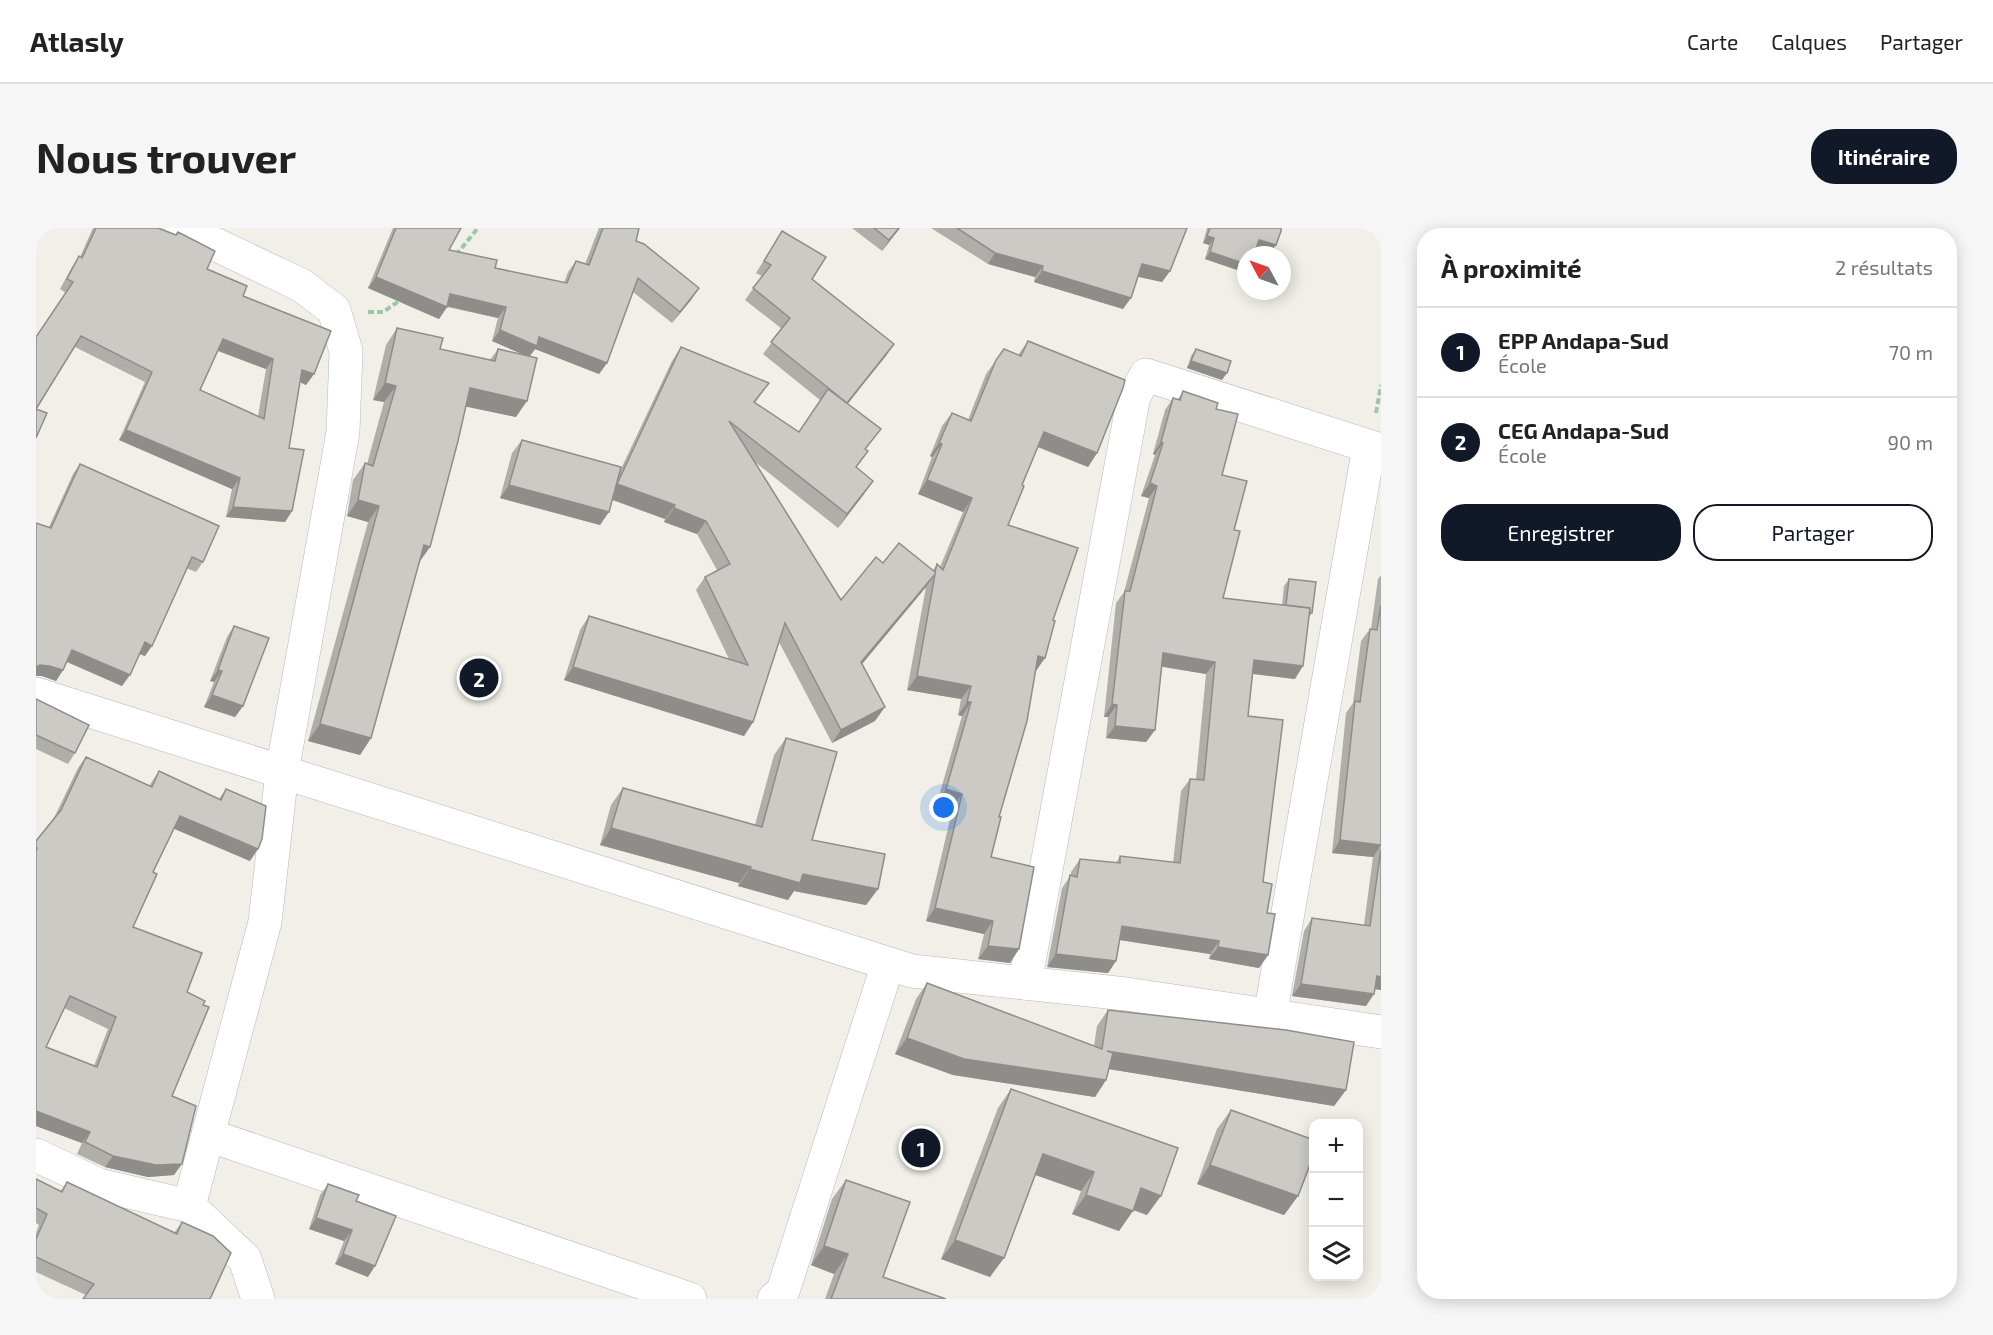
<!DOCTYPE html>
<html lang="fr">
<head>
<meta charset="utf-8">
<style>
	:root { --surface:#fff; --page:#f6f6f6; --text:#222; --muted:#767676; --line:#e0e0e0; --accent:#111827 }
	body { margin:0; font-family:"Exo 2",sans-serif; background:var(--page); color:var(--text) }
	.controls { position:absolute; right:18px; bottom:18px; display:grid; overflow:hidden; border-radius:12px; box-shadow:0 3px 15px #0003 }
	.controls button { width:54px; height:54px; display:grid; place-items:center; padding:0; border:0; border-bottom:2px solid var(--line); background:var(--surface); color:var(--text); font:30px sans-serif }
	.compass { position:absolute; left:1201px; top:18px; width:54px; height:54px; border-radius:50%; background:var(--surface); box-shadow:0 3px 15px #0003; rotate:311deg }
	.you { position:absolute; left:908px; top:580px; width:21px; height:21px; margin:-15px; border:4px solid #fff; border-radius:50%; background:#1a73e8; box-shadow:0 0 0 9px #1a73e833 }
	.badge { display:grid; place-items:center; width:39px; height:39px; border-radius:50%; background:var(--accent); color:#fff; font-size:20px; font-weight:700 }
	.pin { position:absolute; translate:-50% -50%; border:3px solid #fff; box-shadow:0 2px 6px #0006 }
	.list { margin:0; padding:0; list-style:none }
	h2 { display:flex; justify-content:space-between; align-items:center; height:78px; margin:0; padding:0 24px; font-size:26px }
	h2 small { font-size:20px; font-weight:400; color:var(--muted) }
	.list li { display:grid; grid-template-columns:39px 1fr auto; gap:18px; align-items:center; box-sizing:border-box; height:90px; padding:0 24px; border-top:2px solid var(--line) }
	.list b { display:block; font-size:22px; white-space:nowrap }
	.list p { margin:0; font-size:20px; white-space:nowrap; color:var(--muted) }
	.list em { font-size:20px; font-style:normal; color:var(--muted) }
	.actions { display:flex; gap:12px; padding:18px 24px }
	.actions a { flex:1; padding:14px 0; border:2px solid var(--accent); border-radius:24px; text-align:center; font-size:21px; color:var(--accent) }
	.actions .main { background:var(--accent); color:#fff }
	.icon { flex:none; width:33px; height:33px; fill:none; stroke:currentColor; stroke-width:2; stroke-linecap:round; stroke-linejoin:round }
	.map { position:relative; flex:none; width:1345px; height:1071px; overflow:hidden; border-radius:24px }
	header { display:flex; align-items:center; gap:36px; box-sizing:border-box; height:84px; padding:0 30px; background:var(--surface); border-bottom:2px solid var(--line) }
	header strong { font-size:28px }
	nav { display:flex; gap:33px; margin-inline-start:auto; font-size:21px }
	.intro { display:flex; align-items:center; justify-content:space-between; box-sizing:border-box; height:144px; padding:0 36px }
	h1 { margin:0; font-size:42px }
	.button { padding:15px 27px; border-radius:24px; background:var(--accent); color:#fff; font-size:21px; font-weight:700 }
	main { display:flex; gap:36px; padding:0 36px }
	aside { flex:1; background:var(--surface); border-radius:24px; box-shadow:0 3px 15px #0003 }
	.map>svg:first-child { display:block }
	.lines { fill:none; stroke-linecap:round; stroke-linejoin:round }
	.street-casing { stroke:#b5b8bc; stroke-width:34 }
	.path { stroke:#9cc7a9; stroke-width:4; stroke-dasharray:6 3; stroke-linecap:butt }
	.street { stroke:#fff; stroke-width:33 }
	.wall { fill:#afaea9; fill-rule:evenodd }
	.shaded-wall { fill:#8f8d8a }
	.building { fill:#cccac5; stroke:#8f8d8a; stroke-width:1.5; fill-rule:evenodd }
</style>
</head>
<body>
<header>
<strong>Atlasly</strong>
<nav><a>Carte</a><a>Calques</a><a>Partager</a></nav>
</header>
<div class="intro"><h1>Nous trouver</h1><a class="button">Itinéraire</a></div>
<main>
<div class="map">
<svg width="1345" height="1071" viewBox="0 0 1345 1071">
	<rect width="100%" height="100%" fill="#f1efe8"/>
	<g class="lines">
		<defs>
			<g id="street">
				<path d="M145 0 265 57 298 82 310 123 307 204 246 544 229 694 153 978 209 1031 222 1071"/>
				<path d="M0 466 876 743 1090 766 1345 804"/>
				<path d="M989 755 1098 168 1110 147 1345 222"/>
				<path d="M1234 788 1333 219"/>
				<path d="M172 907 654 1071"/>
				<path d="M0 927 63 957 153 978"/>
				<path d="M738 1071 747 1063 852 736"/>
			</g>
		</defs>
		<use href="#street" class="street-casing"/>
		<g class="path">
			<path d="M420 27 442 0"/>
			<path d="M332 84H347L366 71"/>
			<path d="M1340 185 1345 157"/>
		</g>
		<use href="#street" class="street"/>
	</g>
	<g class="wall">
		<path d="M57 0H122L140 7 142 4 171 41 207 68 278 146 270 157 264 154 253 220 256 283 249 294 190 289 196 261 83 212 109 154 39 119 0 181V109L30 65 24 61 36 39 43 28 44 29ZM182 123 230 141 222 188 164 162Z"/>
		<path d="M357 0H425L413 22 459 40 528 55 532 44 540 33 549 36 563 0H603L600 13 655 72 636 95 597 64 571 135 563 146 499 121 494 128 480 189 430 178 394 319 383 334 335 510 324 527 272 513 332 294 311 288 317 252 329 235 331 236 348 174 337 172 350 117 361 100 404 121 454 132 462 121 486 126 456 113 462 90 411 79 403 91 332 60Z"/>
		<path d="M816 0H864L846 23Z"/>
		<path d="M895 0H1151L1134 43 1126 54 1102 48 1087 81 998 54 999 49 952 36Z"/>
		<path d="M1171 0H1245L1235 24 1220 19 1210 45 1169 31 1173 17 1167 15Z"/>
		<path d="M746 3 776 51 858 116 812 176 829 221 820 240 828 266 802 300 719 234 805 372 847 335 897 342 901 336 904 339 927 284 882 266 896 229 894 228 906 198 916 185 932 192 950 146 968 121 982 127 992 113 1061 225 1052 239 1001 219 986 257 972 297 1000 443 963 589 955 629 983 721 974 735 942 731 948 706 890 693 917 579 901 575 926 488 922 487 925 471 871 462 890 359 826 436 839 493 796 515 743 414 717 494 708 508 528 452 544 402 553 388 693 431 660 362 669 349 681 342 661 306 628 294 629 291 576 272 564 297 464 270 476 225 486 212 584 243 636 133 645 119 733 155 719 175 763 204 784 172 727 126 746 101 709 72 726 48 720 45Z"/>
		<path d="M1160 121 1186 152 1151 140 1155 128Z"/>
		<path d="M1147 163 1180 181 1186 247 1198 302 1187 370 1246 377 1248 358 1253 351 1276 385 1273 389 1259 451 1217 446 1212 488 1231 685 1232 727 1223 740 1173 731 1174 726 1084 712 1080 733 1072 745 1011 739 1026 660 1035 647V644L1044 631 1080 635 1084 628 1137 635 1145 563 1154 551H1160L1170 446 1126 439 1119 502 1110 514 1070 510 1072 489H1068L1080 375 1088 364 1113 270 1105 268 1119 227 1117 226 1129 182 1137 170 1142 171Z"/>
		<path d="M44 236 167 334 160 344 150 340 109 428 103 426 86 458 31 434 27 442 20 453 6 448 13 299 37 246Z"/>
		<path d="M1345 347V762L1339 761 1330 778 1256 768 1268 703 1276 690 1328 697 1337 629 1296 625 1310 485 1317 475 1325 413 1334 401H1335L1342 351Z"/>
		<path d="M198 398 207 478 199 489 168 479 178 454 174 453 191 409Z"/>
		<path d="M0 471 39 525 32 536 0 521Z"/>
		<path d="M750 510 776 612 842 661 830 677 758 663 752 672 702 658 703 655 564 617 575 577 587 560 719 597 738 527Z"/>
		<path d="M50 529 113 558 123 543 183 571 190 561 214 633 138 600 117 644 97 699 151 764 136 868 138 947 112 949 69 939 41 926 46 915 0 898V613L18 590 42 540ZM28 780 72 801 58 838 10 819Z"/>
		<path d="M891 755 1058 818 1061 798 1072 782 1310 862 1298 878 1073 841 1070 852 1059 869 917 847 859 826 880 771Z"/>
		<path d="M975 861 1111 987 1097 982 1083 1003 1036 986 1045 963 999 947 954 1049 905 1031 962 880Z"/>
		<path d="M1195 882 1262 968 1248 987 1161 956 1181 901Z"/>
		<path d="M0 951 24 964 31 954 138 1005 146 994 177 1008 50 1067 0 1044V1005L3 997 0 995Z"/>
		<path d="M810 952 847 1049 910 1071H789L798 1046 775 1037 796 971Z"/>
		<path d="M292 956 320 973 332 1049 299 1036 308 1013 273 1001 284 967Z"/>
	</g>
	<g class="shaded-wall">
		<path d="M863 0H864L846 23 853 12Z"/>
		<path d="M1171 8 1178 10 1173 17 1167 15Z"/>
		<path d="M1223 12 1240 17 1235 24 1218 18Z"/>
		<path d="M1174 24 1210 36V45L1169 31Z"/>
		<path d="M959 25 1007 38 999 49 952 36Z"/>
		<path d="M1106 36 1134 43 1126 54 1098 48Z"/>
		<path d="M1006 43 1095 70 1087 81 998 54Z"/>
		<path d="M340 49 411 79 403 91 332 60Z"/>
		<path d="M663 60 655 72 636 95 644 84Z"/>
		<path d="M414 66 470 79 462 90 406 77Z"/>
		<path d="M464 102 503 109 571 135 563 146 499 121 493 129 456 113Z"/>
		<path d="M187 111 237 131 230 141 180 122Z"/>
		<path d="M858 116 850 128 803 186 811 175Z"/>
		<path d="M1155 133 1191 145 1186 152 1151 140Z"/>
		<path d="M266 142 278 146 270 157 259 152Z"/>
		<path d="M349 155 360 158 348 174 337 172Z"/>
		<path d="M434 160 491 173 480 189 422 177Z"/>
		<path d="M90 202 204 250 196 261 83 212Z"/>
		<path d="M1008 204 1061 225 1052 239 998 217Z"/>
		<path d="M1125 214 1127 215 1119 227 1117 226Z"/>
		<path d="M903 215 906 216 896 229 894 228Z"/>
		<path d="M891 252 936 270 927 284 882 266Z"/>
		<path d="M837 253 828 266 802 300 811 286Z"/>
		<path d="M1114 255 1121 258 1113 270 1105 268Z"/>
		<path d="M581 256 639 277 629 291 572 270Z"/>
		<path d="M473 257 573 284 564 297 464 270Z"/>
		<path d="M322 272 343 278 332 294 311 288Z"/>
		<path d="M197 279 256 283 249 294 190 289Z"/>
		<path d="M638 280 670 293 661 306 628 294Z"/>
		<path d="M388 317 394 319 382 336Z"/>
		<path d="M899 346 890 359 816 448 825 434Z"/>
		<path d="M109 414 116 418 109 428 101 425Z"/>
		<path d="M36 422 94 447 86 458 29 433Z"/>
		<path d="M1127 425 1179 434 1170 446 1118 437Z"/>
		<path d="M1002 428 1009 430 1000 443 993 441Z"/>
		<path d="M1218 432 1267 438 1259 451 1210 445Z"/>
		<path d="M4 437 13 438 27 442 20 453 6 448H0V439Z"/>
		<path d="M537 439 717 494 708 508 528 452Z"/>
		<path d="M182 442 186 443 178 454 174 453Z"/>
		<path d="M881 448 935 458 925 471 871 462Z"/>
		<path d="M176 467 207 478 199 489 168 479Z"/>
		<path d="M931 474H935L926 488 922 487Z"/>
		<path d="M1076 476 1081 477 1072 489H1068Z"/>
		<path d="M849 479 839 493 796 515 805 502Z"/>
		<path d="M284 496 335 510 324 527 272 513Z"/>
		<path d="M1079 498 1119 502 1110 514 1070 510Z"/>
		<path d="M910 561 926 566 917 579 901 575Z"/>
		<path d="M144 588 222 621 214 633 136 600Z"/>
		<path d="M575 600 715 639 703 655 564 617Z"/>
		<path d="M1304 612 1345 617 1337 629 1296 625Z"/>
		<path d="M714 641 767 646 842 661 830 677 758 663 752 672 702 658Z"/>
		<path d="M899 680 957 693 948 706 890 693Z"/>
		<path d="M1086 698 1183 713 1174 726 1077 711Z"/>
		<path d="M952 718 983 721 974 735 942 731Z"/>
		<path d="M1182 719 1232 727 1223 740 1173 731Z"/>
		<path d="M1020 726 1080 733 1072 745 1011 739Z"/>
		<path d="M1341 748 1345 749V762L1332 760Z"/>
		<path d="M1265 756 1338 766 1330 778 1256 768Z"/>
		<path d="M871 810 1070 852 1059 869 917 847 859 826Z"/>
		<path d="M1071 823 1310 862 1298 878 1060 839Z"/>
		<path d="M0 883 54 904 46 915 0 898Z"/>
		<path d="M1007 926 1058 944 1045 963 994 945Z"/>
		<path d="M77 928 146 936 138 947 112 949 69 939Z"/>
		<path d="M1174 937 1262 968 1248 987 1161 956Z"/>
		<path d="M1105 960 1125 968 1111 987 1092 980Z"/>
		<path d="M1050 967 1097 983 1083 1003 1036 986Z"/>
		<path d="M280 990 316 1002 308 1013 273 1001Z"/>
		<path d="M919 1012 968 1030 954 1049 905 1031Z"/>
		<path d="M788 1018 812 1026 798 1046 775 1037Z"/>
		<path d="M307 1026 339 1038 332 1049 299 1036Z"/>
	</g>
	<g class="building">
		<path d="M60 0H122L140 7 142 4 179 23 171 41 211 58 207 68 295 103 278 146 266 142 253 220 268 222 256 283 197 279 204 250 90 202 116 144 45 108 0 181 11 185 0 210V109L37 54 31 51 43 28 46 30ZM187 111 237 131 228 191 164 162Z"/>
		<path d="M360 0H425L413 22 461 32 459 40 531 55 540 33 553 37 567 0H603L600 13 608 16 663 60 644 84 602 50 571 135 503 109 501 118 464 102 470 79 414 66 411 79 340 49Z"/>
		<path d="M838 0H863L853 12Z"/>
		<path d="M921 0H1151L1134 43 1106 36 1095 70 1006 43 1007 38 959 25Z"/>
		<path d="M1174 0H1245V3L1240 17 1223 12 1218 27H1210V36L1174 24 1178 10 1171 8Z"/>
		<path d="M746 3 790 29 776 51 858 116 811 175 735 114 754 90 717 60 735 37 728 33Z"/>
		<path d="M361 100 407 110 404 121 459 133 462 121 501 130 491 173 434 160 422 213 394 319 388 317 335 510 284 496 343 278 322 272 329 235 337 238 360 158 349 155Z"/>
		<path d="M992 113 1089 152 1087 160 1061 225 1008 204 986 257 988 258 972 297 1042 320 1017 392 1019 393 1009 430 1002 428 991 493 963 589H965L955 629 998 639 983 721 952 718 957 693 899 680 926 566 910 561 935 474H931L935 458 881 448 899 346 825 434 849 479 805 502 749 395 717 494 537 439 553 388 712 437 669 349 694 336 670 293 638 280 639 277 581 256 645 119 733 155 718 174 763 204 792 161 845 201 829 221 832 223 820 239 837 253 811 286 693 193 805 372 840 329 847 335 863 315 899 344 901 336 907 342 936 270 891 252 906 216 903 215 916 185 935 193 960 132 968 121 985 128Z"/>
		<path d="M1160 121 1195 133 1191 145 1155 133Z"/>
		<path d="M1147 163 1182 175 1180 181 1202 186 1186 247 1211 253 1198 302 1204 303 1187 370 1274 380 1267 438 1218 432 1212 488 1247 492 1227 654 1236 656 1231 685 1239 686 1232 727 1182 719 1183 713 1086 698 1080 733 1020 726 1034 647 1041 649 1044 631 1084 635V628L1144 635 1154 551 1168 552 1179 434 1127 425 1119 502 1079 498 1081 477 1076 476 1089 363H1094L1121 258 1114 255 1127 215 1125 214 1137 170 1144 172Z"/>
		<path d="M486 212 585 239 573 284 473 257Z"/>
		<path d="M44 236 183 298 167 334 156 329 116 418 109 414 94 447 36 422 27 442 13 438 4 437 0 439V295L15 300Z"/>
		<path d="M1253 351 1280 354 1276 385H1274V380L1250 377Z"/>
		<path d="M1345 377V617L1304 612 1319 473 1324 474 1334 401 1341 402Z"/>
		<path d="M198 398 233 410 207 478 176 467 186 443 182 442Z"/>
		<path d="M0 471 53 497 39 525 0 507Z"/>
		<path d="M750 510 801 524 776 612 849 626 842 661 767 646 764 655 714 641 715 639 575 600 587 560 726 599Z"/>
		<path d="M50 529 116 559 123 543 185 572 190 561 230 578 226 611 222 621 144 588 117 644 121 646 97 699 166 725 151 764 169 773 167 777 173 779 136 868 160 878 146 936 120 937 77 928 49 914 54 904 0 883V623L1 620 0 618V613L25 582ZM34 768 80 789 61 839 10 819Z"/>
		<path d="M1345 621V749L1341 748 1338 766 1265 756 1276 690 1334 698Z"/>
		<path d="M891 755 1066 821 1072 782 1250 802 1318 814 1310 862 1071 823 1077 825 1070 852 928 831 871 810Z"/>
		<path d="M975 861 1142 920 1125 968 1105 960 1097 983 1050 967 1058 944 1007 926 968 1030 919 1012Z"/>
		<path d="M1195 882 1278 912V926L1262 968 1174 937Z"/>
		<path d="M0 951 26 964 31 954 141 1006 146 994 177 1008 195 1025 174 1071H47L58 1056 0 1029V1011L11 986 0 980Z"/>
		<path d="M810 952 874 974 847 1049 910 1071H795L812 1026 788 1018Z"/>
		<path d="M292 956 323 967 320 973 360 988 339 1038 307 1026 316 1002 280 990Z"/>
	</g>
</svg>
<div class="controls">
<button>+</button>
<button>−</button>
<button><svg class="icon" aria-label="layers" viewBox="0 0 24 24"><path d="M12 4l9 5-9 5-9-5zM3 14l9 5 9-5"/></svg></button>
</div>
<svg class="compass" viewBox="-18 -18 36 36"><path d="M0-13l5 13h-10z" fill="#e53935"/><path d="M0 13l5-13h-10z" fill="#767676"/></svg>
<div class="you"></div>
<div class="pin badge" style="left:885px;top:920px">1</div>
<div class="pin badge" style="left:443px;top:450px">2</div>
</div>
<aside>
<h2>À proximité<small>2 résultats</small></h2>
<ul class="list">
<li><span class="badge">1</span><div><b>EPP Andapa-Sud</b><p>École</p></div><em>70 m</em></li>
<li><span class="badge">2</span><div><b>CEG Andapa-Sud</b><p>École</p></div><em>90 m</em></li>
</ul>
<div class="actions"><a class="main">Enregistrer</a><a>Partager</a></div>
</aside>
</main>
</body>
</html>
